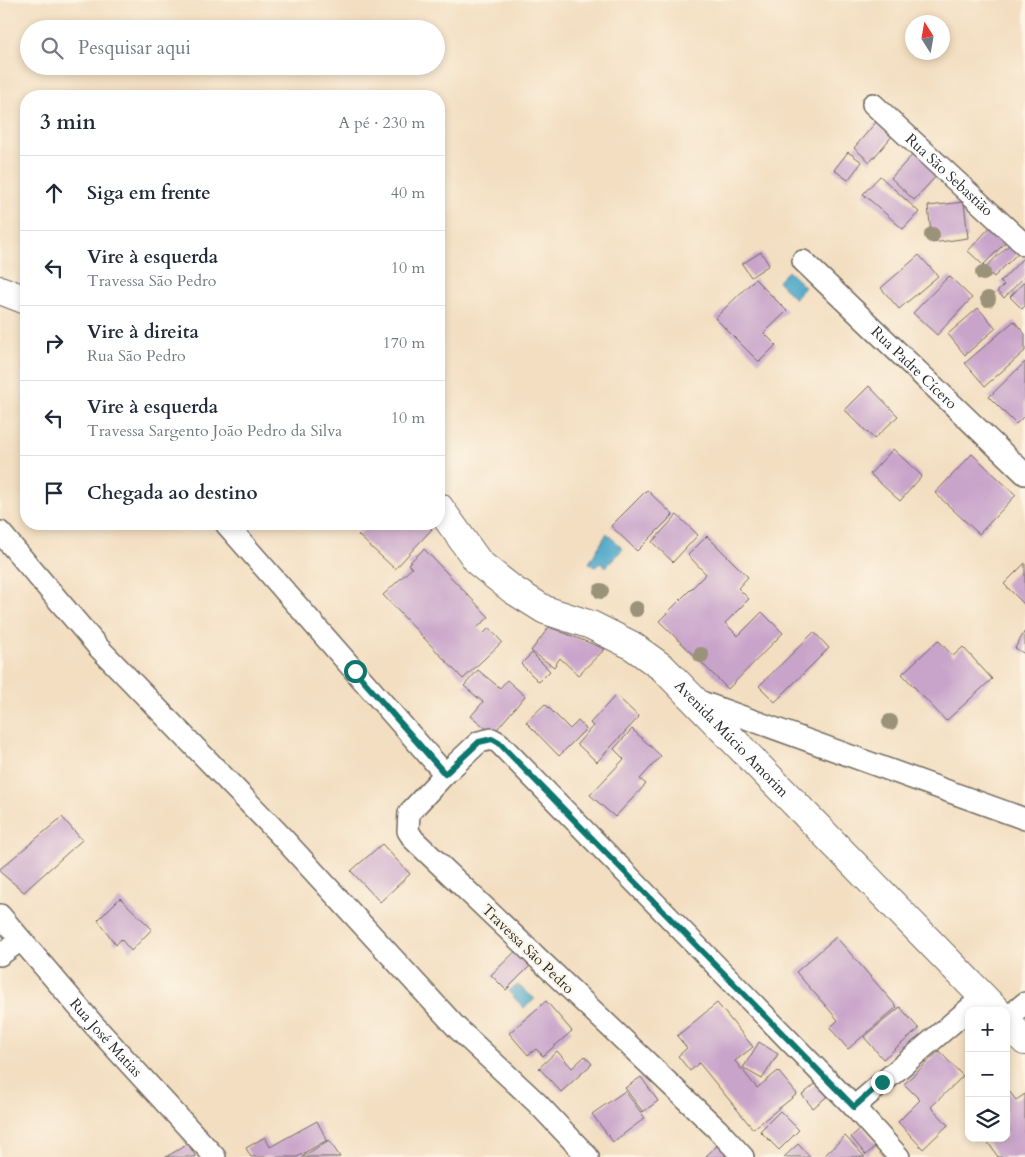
<!DOCTYPE html>
<html lang="pt">
<head>
<meta charset="utf-8">
<style>
	:root { --surface:#fff; --page:#f6f6f7; --text:#1f2937; --muted:#747a83; --line:#e0e1e3 }
	body { margin:0; font-family:Cardo,serif; background:var(--page); color:var(--text) }
	.controls { position:absolute; right:15px; bottom:15px; display:grid; overflow:hidden; border-radius:10px; box-shadow:0 2px 8px #0003 }
	.controls button { width:45px; height:45px; display:grid; place-items:center; padding:0; border:0; border-bottom:1px solid var(--line); background:var(--surface); color:var(--text); font:25px sans-serif }
	.compass { position:absolute; left:905px; top:15px; width:45px; height:45px; border-radius:50%; background:var(--surface); box-shadow:0 2px 8px #0003; rotate:349deg }
	.stop { position:absolute; width:15px; height:15px; margin:-11px; border:4px solid #0f766e; border-radius:50%; background:#fff }
	.stop.end { background:#0f766e; border-color:#fff; box-shadow:0 1px 5px #0008 }
	.list { margin:0; padding:0; list-style:none }
	h2 { display:flex; justify-content:space-between; align-items:center; height:65px; margin:0; padding:0 20px; font-size:21px }
	h2 small { font-size:16px; font-weight:400; color:var(--muted) }
	.list li { display:grid; grid-template-columns:32px 1fr auto; gap:15px; align-items:center; box-sizing:border-box; height:75px; padding:0 20px; border-top:1px solid var(--line) }
	.list b { display:block; font-size:19px; white-space:nowrap }
	.list p { margin:0; font-size:16px; white-space:nowrap; color:var(--muted) }
	.list em { font-size:16px; font-style:normal; color:var(--muted) }
	.icon { flex:none; width:28px; height:28px; fill:none; stroke:currentColor; stroke-width:2; stroke-linecap:round; stroke-linejoin:round }
	.map { position:relative; flex:none; width:1025px; height:1157px; overflow:hidden }
	.search { position:absolute; background:var(--surface); box-shadow:0 2px 8px #0003; left:20px; top:20px; width:425px; height:55px; display:flex; align-items:center; gap:12px; box-sizing:border-box; padding:0 18px; border-radius:28px; color:var(--muted); font-size:19px }
	.panel { position:absolute; background:var(--surface); box-shadow:0 2px 8px #0003; left:20px; top:90px; width:425px; height:440px; border-radius:20px }
	.map>svg:first-child { display:block }
	.water { fill:#49a5c7; stroke:#3a6879 }
	.building { fill:#c8a3ca }
	.lines { fill:none; stroke-linecap:round; stroke-linejoin:round }
	.street-casing { stroke:#716a60; stroke-width:24 }
	.secondary-casing { stroke:#716a60; stroke-width:30 }
	.street { stroke:#fff; stroke-width:21 }
	.secondary { stroke:#fff; stroke-width:28 }
	.tree { fill:#9a9379 }
	.route { stroke:#0f766e; stroke-width:6 }
	.labels { text-anchor:middle; stroke-width:4.5; stroke-linejoin:round; paint-order:stroke }
	.street-label { font-size:15px; fill:#2b2b2b; stroke:#fcf5e5 }
</style>
</head>
<body>
<div class="map">
<svg width="1025" height="1157" viewBox="0 0 1025 1157">
	<rect width="100%" height="100%" fill="#fcf5e5"/>
	<filter id="ink" filterUnits="userSpaceOnUse"><feTurbulence type="fractalNoise" baseFrequency=".02" numOctaves="2"/><feDisplacementMap in="SourceGraphic" scale="10" xChannelSelector="R" yChannelSelector="G"/><feConvolveMatrix kernelMatrix="1 2 1 2 8 2 1 2 1" color-interpolation-filters="sRGB"/></filter>
	<filter id="wash" filterUnits="userSpaceOnUse"><feTurbulence type="fractalNoise" baseFrequency=".0096" numOctaves="4" result="noise"/><feDisplacementMap in="SourceGraphic" scale="20" xChannelSelector="R" yChannelSelector="G"/><feGaussianBlur stdDeviation="1.12" result="paint"/><feColorMatrix in="noise" values="0 0 0 0 0 0 0 0 0 0 0 0 0 0 0 0 0 1.4 0 .05"/><feComposite in="paint" operator="in"/></filter>
	<g filter="url(#wash)">
		<rect width="100%" height="100%" fill="#f3dec1"/>
		<g class="water">
			<path d="M788 271 805 287 795 299 778 281Z"/>
			<path d="M607 533 623 549 606 567 601 563 595 567 589 563Z"/>
			<path d="M518 985 535 999 524 1008 508 991Z"/>
		</g>
		<g id="blocks">
			<g class="building">
				<path d="M876 122 893 135 870 162 854 148Z"/>
				<path d="M916 151 939 173 914 200 891 178Z"/>
				<path d="M848 152 862 162 848 180 834 170Z"/>
				<path d="M880 176 919 212 903 229 863 194Z"/>
				<path d="M964 202 968 238 932 243 928 206Z"/>
				<path d="M993 224 1009 239 983 265 968 251Z"/>
				<path d="M1014 240 1022 249 994 277 985 268Z"/>
				<path d="M761 252 769 265 751 277 742 264Z"/>
				<path d="M919 255 938 276 899 309 881 288Z"/>
				<path d="M1025 256V276L1004 298 997 292 1004 285 1000 282Z"/>
				<path d="M949 276 972 298 937 335 913 313Z"/>
				<path d="M755 279 787 311 764 333 776 345 759 362 715 318Z"/>
				<path d="M1025 281V306L1022 309 1010 297Z"/>
				<path d="M978 308 996 328 965 355 948 334Z"/>
				<path d="M1014 321 1025 334V351L985 386 965 363Z"/>
				<path d="M1025 362V415L1016 424 989 397Z"/>
				<path d="M869 386 898 416 874 439 845 410Z"/>
				<path d="M893 449 922 476 900 501 870 474Z"/>
				<path d="M972 454 1016 495 979 534 935 493Z"/>
				<path d="M647 490 673 515 637 551 611 526Z"/>
				<path d="M677 515 698 535 673 562 652 542Z"/>
				<path d="M369 524H398L405 530 410 524H427L432 529 395 569 358 535Z"/>
				<path d="M707 536 748 577 738 588 749 599 725 623 738 636 762 612 783 633 728 689 659 621 706 574 688 555Z"/>
				<path d="M424 549 489 617 478 627 484 633 489 628 502 642 463 679 383 595 412 568 408 564Z"/>
				<path d="M1025 563V605L1004 584Z"/>
				<path d="M549 627 605 649 578 675 560 658 554 667 531 651Z"/>
				<path d="M1025 631V654L1015 648Z"/>
				<path d="M814 632 829 648 775 702 759 686Z"/>
				<path d="M938 640 953 656 963 647 992 679 946 721 902 674Z"/>
				<path d="M532 653 550 671 539 682 521 664Z"/>
				<path d="M478 670 500 688 507 680 525 696 493 734 471 716 483 702 464 686Z"/>
				<path d="M616 695 639 717 597 762 577 744 593 726 590 723Z"/>
				<path d="M545 704 570 729 578 721 586 729 559 756 526 722Z"/>
				<path d="M632 729 661 756 640 779 646 784 615 817 590 795 624 759 614 749Z"/>
				<path d="M62 817 82 840 24 892 0 872V869Z"/>
				<path d="M382 844 410 874 380 902 351 871Z"/>
				<path d="M120 898 152 929 131 951 121 939 116 945 98 920Z"/>
				<path d="M836 937 897 1007 848 1049 830 1028 838 1020 796 972Z"/>
				<path d="M523 944 537 959 506 990 491 975Z"/>
				<path d="M546 1001 572 1031 543 1056 536 1049 528 1055 509 1033Z"/>
				<path d="M717 1003 753 1047 735 1061 757 1088 778 1071 797 1094 753 1129 699 1063 690 1071 678 1056 687 1048 677 1036Z"/>
				<path d="M900 1007 919 1029 883 1059 864 1037Z"/>
				<path d="M759 1042 778 1054 762 1079 743 1068Z"/>
				<path d="M557 1051 572 1068 585 1056 592 1064 561 1092 539 1068Z"/>
				<path d="M939 1051 963 1076 931 1107 948 1125 923 1149 898 1122 920 1100 904 1084Z"/>
				<path d="M641 1077 658 1101 643 1112 625 1088Z"/>
				<path d="M819 1081 830 1094 813 1108 802 1095Z"/>
				<path d="M1006 1087 1016 1100 1025 1094V1157H998L985 1138H1006Z"/>
				<path d="M625 1091 645 1118 613 1142 592 1114Z"/>
				<path d="M780 1111 799 1130 779 1150 760 1131Z"/>
				<path d="M317 1121 327 1140 297 1157H251L246 1148 265 1137 270 1147Z"/>
				<path d="M862 1127 877 1145 866 1155 851 1137Z"/>
				<path d="M845 1136 865 1157H823Z"/>
				<path d="M329 1140 340 1157H302Z"/>
				<path d="M722 1141 730 1151 723 1157H705Z"/>
				<path d="M188 1144 196 1157H166Z"/>
				<path d="M798 1144 810 1157H784Z"/>
			</g>
		</g>
	</g>
	<g filter="url(#ink)">
		<use href="#blocks" fill-opacity="0" stroke="#716a60" stroke-width="1"/>
		<g class="lines">
			<defs>
				<g id="street">
					<path id="s1" d="M873 104 1025 245"/>
					<path id="s2" d="M803 261 1025 474"/>
					<path d="M226 524 445 774"/>
					<path d="M0 532 99 648 281 836 458 1029 537 1103 588 1157"/>
					<path d="M696 700 1025 819"/>
					<path id="s3" d="M0 915 93 1024 215 1157"/>
					<path d="M0 955 21 940"/>
					<path d="M1006 1019 1025 1003"/>
					<path d="M854 1107 984 996"/>
					<path d="M743 1157 717 1129 414 840 408 831 409 813 445 774 479 742 492 739 499 743 854 1107 899 1157"/>
				</g>
				<g id="secondary">
					<path d="M0 290 26 300"/>
					<path id="s4" d="M439 507 479 563 513 590 545 610 591 625 631 645 663 668 997 1011"/>
					<path d="M1006 1021 1025 1041"/>
				</g>
			</defs>
			<use href="#street" class="street-casing"/>
			<use href="#secondary" class="secondary-casing"/>
			<use href="#street" class="street"/>
			<use href="#secondary" class="secondary"/>
		</g>
		<g class="tree">
			<circle cx="932" cy="235" r="8"/>
			<circle cx="983" cy="273" r="8"/>
			<circle cx="988" cy="299" r="8"/>
			<circle cx="601" cy="591" r="8"/>
			<circle cx="636" cy="609" r="8"/>
			<circle cx="701" cy="655" r="8"/>
			<circle cx="890" cy="722" r="8"/>
		</g>
	</g>
	<g class="lines" filter="url(#ink)">
		<path class="route" d="M355 671 445 774 479 742 492 739 499 743 854 1107 882 1082"/>
	</g>
	<g class="labels">
		<g class="street-label">
			<text dy="5" stroke="none"><textPath href="#s1" startOffset="104">Rua São Sebastião</textPath></text>
			<text dy="5" stroke="none"><textPath href="#s2" startOffset="154">Rua Padre Cícero</textPath></text>
			<text dy="5" stroke="none"><textPath href="#s4" startOffset="381">Avenida Múcio Amorim</textPath></text>
			<text transform="translate(528 949) rotate(44)" y="5">Travessa São Pedro</text>
			<text dy="5" stroke="none"><textPath href="#s3" startOffset="162">Rua José Matias</textPath></text>
		</g>
	</g>
</svg>
<div class="controls">
<button>+</button>
<button>−</button>
<button><svg class="icon" aria-label="layers" viewBox="0 0 24 24"><path d="M12 4l9 5-9 5-9-5zM3 14l9 5 9-5"/></svg></button>
</div>
<svg class="compass" viewBox="-18 -18 36 36"><path d="M0-13l5 13h-10z" fill="#e53935"/><path d="M0 13l5-13h-10z" fill="#747a83"/></svg>
<div class="stop" style="left:355px;top:671px"></div>
<div class="stop end" style="left:882px;top:1082px"></div>
<div class="search"><svg class="icon" aria-label="search" viewBox="0 0 24 24"><circle cx="10" cy="10" r="6"/><path d="M15 15l6 6"/></svg>Pesquisar aqui</div>
<section class="panel">
<h2>3 min<small>A pé · 230 m</small></h2>
<ul class="list">
<li><svg class="icon" aria-label="ahead" viewBox="0 0 24 24"><path d="M12 20V5M6 11l6-6 6 6"/></svg><div><b>Siga em frente</b></div><em>40 m</em></li>
<li><svg class="icon" aria-label="left" viewBox="0 0 24 24"><path d="M17 20v-9H6M10 6l-5 5 5 5"/></svg><div><b>Vire à esquerda</b><p>Travessa São Pedro</p></div><em>10 m</em></li>
<li><svg class="icon" aria-label="right" viewBox="0 0 24 24"><path d="M7 20v-9h11M14 6l5 5-5 5"/></svg><div><b>Vire à direita</b><p>Rua São Pedro</p></div><em>170 m</em></li>
<li><svg class="icon" aria-label="left" viewBox="0 0 24 24"><path d="M17 20v-9H6M10 6l-5 5 5 5"/></svg><div><b>Vire à esquerda</b><p>Travessa Sargento João Pedro da Silva</p></div><em>10 m</em></li>
<li><svg class="icon" aria-label="arrive" viewBox="0 0 24 24"><path d="M6 21V4h12l-3 4 3 4H6"/></svg><div><b>Chegada ao destino</b></div></li>
</ul>
</section>
</div>
</body>
</html>
